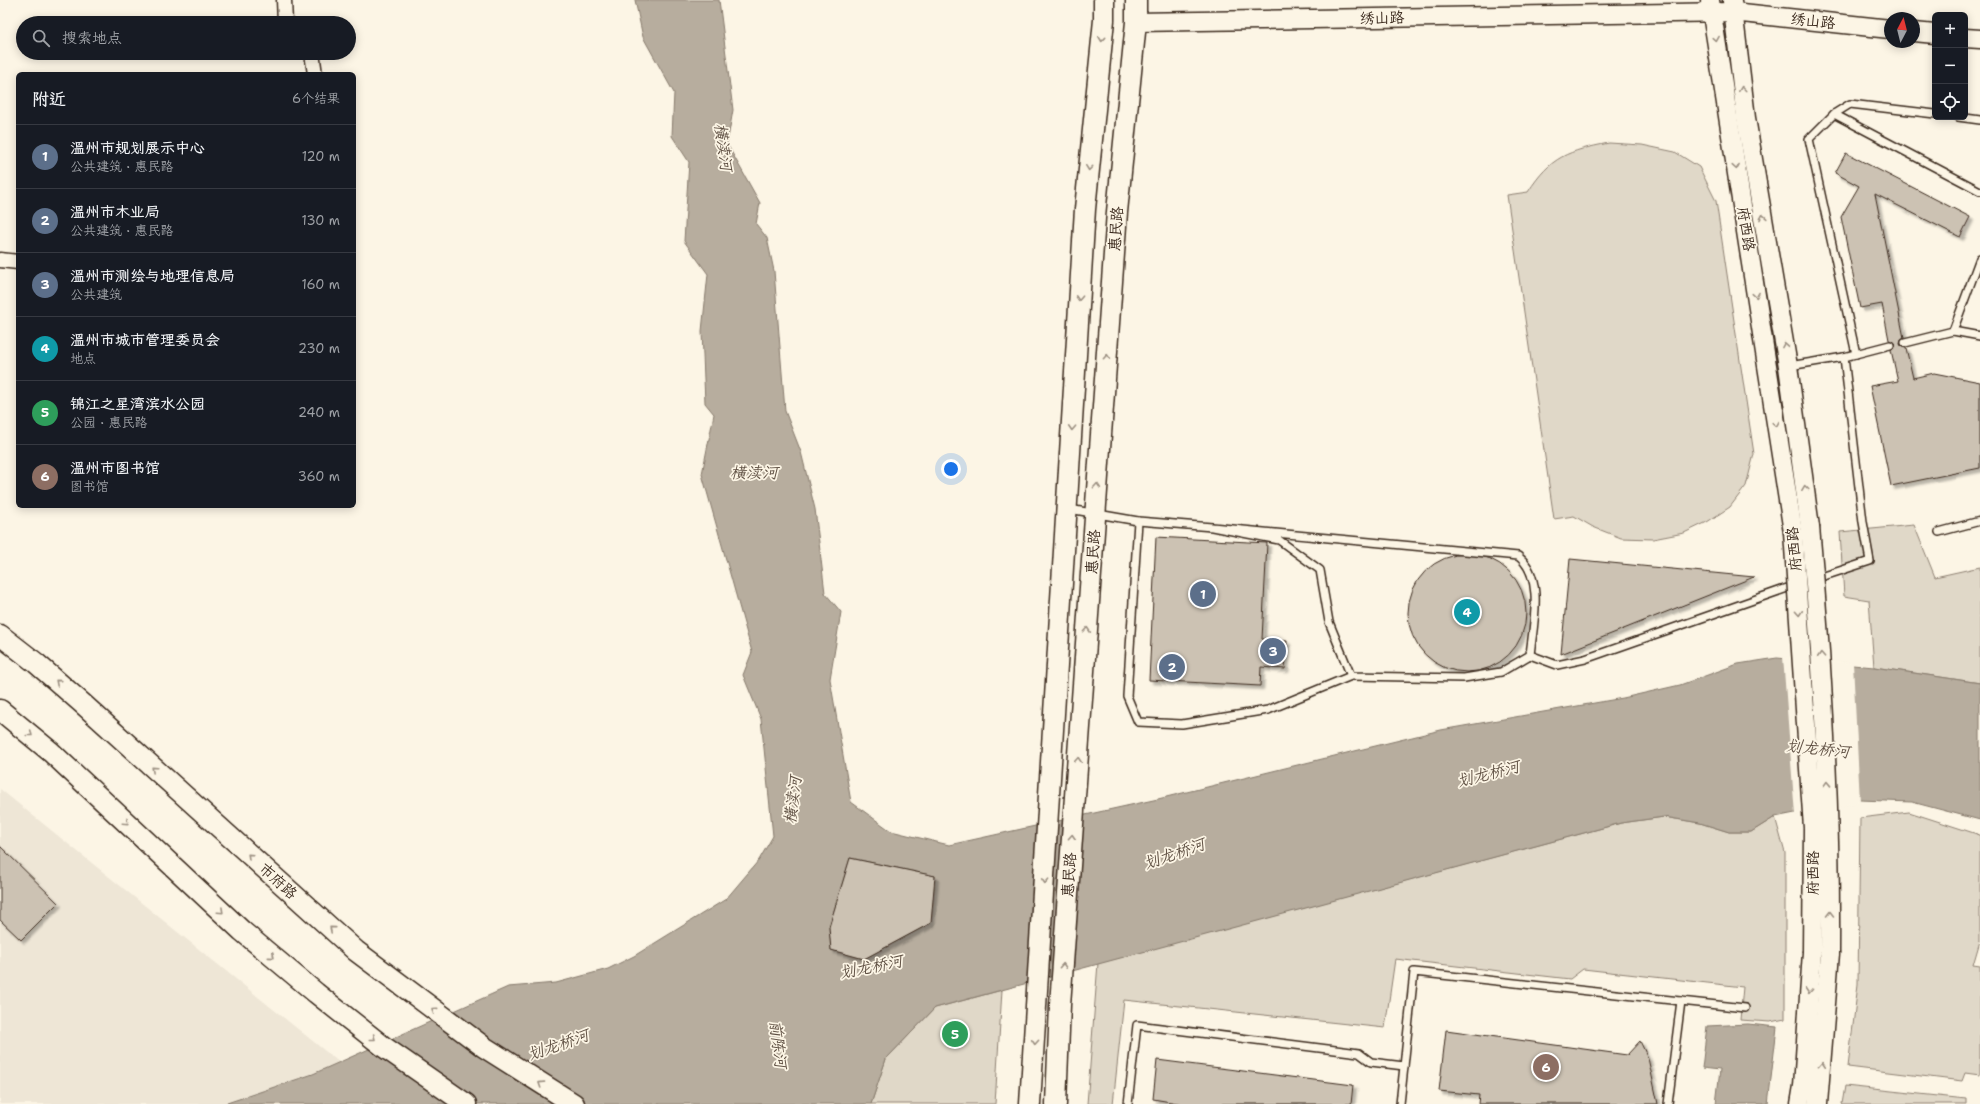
<!DOCTYPE html>
<html lang="zh">
<head>
<meta charset="utf-8">
<style>
	:root { --surface:#171b24; --page:#242831; --text:#f1f3f6; --muted:#9ea1a6; --line:#363941; --accent:#d93025 }
	body { margin:0; font-family:"Shantell Sans","LXGW WenKai TC",sans-serif; background:var(--page); color:var(--text) }
	.controls { position:absolute; right:12px; top:12px; display:grid; overflow:hidden; border-radius:6px; box-shadow:0 2px 10px #0003 }
	.controls button { width:36px; height:36px; display:grid; place-items:center; padding:0; border:0; border-bottom:1px solid var(--line); background:var(--surface); color:var(--text); font:20px sans-serif }
	.compass { position:absolute; left:1884px; top:12px; width:36px; height:36px; border-radius:50%; background:var(--surface); box-shadow:0 2px 10px #0003; rotate:7deg }
	.you { position:absolute; left:951px; top:469px; width:14px; height:14px; margin:-10px; border:3px solid #fff; border-radius:50%; background:#1a73e8; box-shadow:0 0 0 6px #1a73e833 }
	.badge { display:grid; place-items:center; width:26px; height:26px; border-radius:50%; background:var(--accent); color:#fff; font-size:13px; font-weight:700 }
	.pin { position:absolute; translate:-50% -50%; border:2px solid #fff; box-shadow:0 1px 4px #0006 }
	.list { margin:0; padding:0; list-style:none }
	h2 { display:flex; justify-content:space-between; align-items:center; height:52px; margin:0; padding:0 16px; font-size:17px }
	h2 small { font-size:13px; font-weight:400; color:var(--muted) }
	.list li { display:grid; grid-template-columns:26px 1fr auto; gap:12px; align-items:center; box-sizing:border-box; height:64px; padding:0 16px; border-top:1px solid var(--line) }
	.list b { display:block; font-size:15px; white-space:nowrap }
	.list p { margin:0; font-size:13px; white-space:nowrap; color:var(--muted) }
	.list em { font-size:13px; font-style:normal; color:var(--muted) }
	.icon { flex:none; width:22px; height:22px; fill:none; stroke:currentColor; stroke-width:2; stroke-linecap:round; stroke-linejoin:round }
	.map { position:relative; flex:none; width:1980px; height:1104px; overflow:hidden }
	.search { position:absolute; background:var(--surface); box-shadow:0 2px 10px #0003; left:16px; top:16px; width:340px; height:44px; display:flex; align-items:center; gap:10px; box-sizing:border-box; padding:0 14px; border-radius:22px; color:var(--muted); font-size:15px }
	.panel { position:absolute; background:var(--surface); box-shadow:0 2px 10px #0003; left:16px; top:72px; width:340px; height:436px; border-radius:6px }
	.map>svg:first-child { display:block }
	.built { fill:#eee6d6 }
	.green { fill:#e0d8c8; stroke:#8e8173 }
	.water { fill:#b7ad9e; stroke:#85796b; fill-rule:evenodd }
	.pier { fill:#fcf5e5 }
	.building { fill:#ccc2b3; stroke:#3b2a1e; filter:url(#shadow) }
	.lines { fill:none; stroke-linecap:round; stroke-linejoin:round }
	.service-casing { stroke:#3b2a1e; stroke-width:10 }
	.minor-casing { stroke:#3b2a1e; stroke-width:17 }
	.tertiary-casing { stroke:#3b2a1e; stroke-width:21 }
	.secondary-casing { stroke:#3b2a1e; stroke-width:23 }
	.service { stroke:#fcf5e5; stroke-width:7 }
	.minor { stroke:#fcf5e5; stroke-width:14 }
	.tertiary { stroke:#fcf5e5; stroke-width:18 }
	.secondary { stroke:#fcf5e5; stroke-width:20 }
	.tertiary-bridge-casing { stroke:#3b2a1e; stroke-width:21; stroke-linecap:butt }
	.tertiary-bridge { stroke:#fcf5e5; stroke-width:18 }
	.oneway { stroke:#9c9082 }
	.labels { text-anchor:middle; stroke-width:3.5; stroke-linejoin:round; paint-order:stroke }
	.street-label { font-size:15px; fill:#3b2a1e; stroke:#fcf5e5 }
	.water-label { font-size:16px; font-style:italic; fill:#605144; stroke:#fcf5e5 }
</style>
</head>
<body>
<div class="map">
<svg width="1980" height="1104" viewBox="0 0 1980 1104">
	<defs>
		<filter id="shadow"><feDropShadow dx="3.5" dy="3.5" stdDeviation="1" flood-color="#0004"/></filter>
	</defs>
	<rect width="100%" height="100%" fill="#fcf5e5"/>
	<filter id="ink" filterUnits="userSpaceOnUse"><feTurbulence type="fractalNoise" baseFrequency=".025" numOctaves="2"/><feDisplacementMap in="SourceGraphic" scale="8" xChannelSelector="R" yChannelSelector="G"/><feConvolveMatrix kernelMatrix="1 2 1 2 8 2 1 2 1" color-interpolation-filters="sRGB"/></filter>
	<g filter="url(#ink)">
		<path class="built" d="M0 789 340 1063 313 1074 224 1104H0Z"/>
		<g class="green">
			<path d="M1609 143 1642 145 1675 152 1699 167 1716 201 1754 454 1746 486 1730 507 1707 522 1684 533 1653 539 1621 538 1593 527 1574 516 1554 519 1507 195 1528 192C1551 156 1568 151 1609 143Z"/>
			<path d="M1914 525 1935 577 1980 567V683L1874 667 1869 600 1844 596 1840 532Z"/>
			<path d="M1909 812 1980 835V941L1973 965 1980 966V1075L1965 1073 1962 1081 1848 1067 1858 984 1860 818Z"/>
			<path d="M1664 817 1700 823 1729 832H1751L1775 817 1785 853V1019L1770 1022 1740 1020 1743 987 1583 969 1570 979 1395 959 1385 1028 1124 1000 1113 1104H1087L1098 963 1621 823Z"/>
			<path d="M1002 990 995 1104H871L886 1059 935 1008Z"/>
			<path d="M1845 1086 1966 1099V1104H1842Z"/>
		</g>
		<g class="water">
			<path d="M635 0H719L733 110 727 144 760 203 756 224 767 238 774 271 785 411 801 452 815 509 825 593 841 612 830 679 851 802 891 831 949 845 1158 799 1441 730 1623 698 1680 685 1738 664 1777 658 1874 667 1980 683V820L1912 802 1860 800 1775 817 1751 832H1729L1700 823 1664 817 1621 823 935 1008 886 1059 871 1104H224L313 1074 508 987 556 983 608 969 634 956 726 899 759 860 773 836 761 719 743 675 752 652 702 474 714 414 705 403 702 331 708 274 684 241 689 162 672 136 674 93 643 37ZM850 858 935 876 931 923 864 959 831 950 829 927Z"/>
			<path d="M1748 1024 1777 1027 1768 1104H1716L1720 1070 1702 1068 1707 1026Z"/>
		</g>
		<path class="pier" d="M1783 657 1853 663 1860 802 1795 815Z"/>
		<g class="building">
			<path d="M1846 153 1970 217 1960 237 1875 194 1904 338 1901 340 1900 344 1902 347 1906 348 1913 378 1934 373 1980 382V468L1891 486 1870 386 1898 381 1891 350 1895 344 1889 340 1882 304 1860 308 1841 217 1859 186 1835 173Z"/>
			<path d="M1156 537 1267 543 1262 639 1287 641 1285 669 1261 667 1260 686 1149 680Z"/>
			<circle cx="1467" cy="613" r="59"/>
			<path d="M1570 559 1754 577 1561 654Z"/>
			<path d="M0 846 58 903 21 940 0 920Z"/>
			<path d="M850 858 935 876 931 923 864 959 831 950 829 927Z"/>
			<path d="M1446 1030 1627 1055 1640 1041 1648 1058 1658 1104H1478L1479 1095 1439 1091Z"/>
			<path d="M1157 1060 1353 1085 1351 1104H1183L1153 1099Z"/>
		</g>
		<g class="lines">
			<defs>
				<g id="service">
					<path d="M1834 114 1980 191"/>
					<path d="M1958 117 1980 120"/>
					<path d="M1953 331 1980 258"/>
					<path d="M1905 343 1953 331 1980 336"/>
					<path d="M1856 354 1809 139 1834 114 1850 104 1935 114"/>
					<path d="M1789 366 1844 357 1890 345"/>
					<path d="M1069 509 1138 521 1212 527 1279 540 1320 570 1329 622 1351 676 1464 678 1501 672 1530 655C1533 625 1545 577 1518 556L1212 527"/>
					<path d="M1138 521 1127 696 1138 722 1182 724 1268 710 1351 676"/>
					<path d="M1939 532 1980 521"/>
					<path d="M1815 579 1870 561 1863 522 1844 357"/>
					<path d="M1530 655 1557 665 1585 659 1796 585"/>
					<path d="M1128 1104 1137 1025 1359 1053 1371 1062 1404 1066"/>
					<path d="M1400 1104 1414 972 1745 1008"/>
					<path d="M1668 1104 1681 1001"/>
				</g>
				<g id="minor">
					<path d="M284 0 285 23"/>
					<path d="M312 53 315 74"/>
					<path d="M0 260 18 262"/>
				</g>
				<g id="tertiary">
					<path d="M1710 1 1793 532"/>
					<path d="M1732 1 1746 118 1788 366 1810 527"/>
					<path d="M1136 22 1733 12 1890 29"/>
					<path d="M1914 32 1935 34"/>
					<path d="M1965 38 1980 39"/>
					<path d="M1800 1104 1803 1086 1812 952"/>
					<path d="M1818 1104 1830 953"/>
				</g>
				<g id="secondary">
					<path d="M0 635 36 663 83 704 356 951 484 1047 574 1104"/>
					<path d="M0 710 51 752 242 931 316 993 384 1047 466 1104"/>
					<path d="M1030 1104 1085 209 1104 20V0"/>
					<path d="M1056 1104 1060 1005 1117 212 1136 22V0"/>
				</g>
			</defs>
			<use href="#service" class="service-casing"/>
			<use href="#minor" class="minor-casing"/>
			<use href="#tertiary" class="tertiary-casing"/>
			<use href="#secondary" class="secondary-casing"/>
			<use href="#service" class="service"/>
			<use href="#minor" class="minor"/>
			<use href="#tertiary" class="tertiary"/>
			<use href="#secondary" class="secondary"/>
			<defs>
				<g id="tertiary-bridge">
					<path d="M1810 527C1823 668 1831 811 1830 953"/>
					<path d="M1793 532 1813 828 1812 952"/>
				</g>
			</defs>
			<use href="#tertiary-bridge" class="tertiary-bridge-casing"/>
			<use href="#tertiary-bridge" class="tertiary-bridge"/>
		</g>
		<defs><path id="oneway-chevron" d="M-2-3.5L2.5 0L-2 3.5" fill="none" stroke-width="1.6" stroke-linecap="round" stroke-linejoin="round"/></defs>
		<g class="oneway">
			<use href="#oneway-chevron" transform="translate(1102 39) rotate(96)"/>
			<use href="#oneway-chevron" transform="translate(1716 39) rotate(81)"/>
			<use href="#oneway-chevron" transform="translate(1742 89) rotate(-97)"/>
			<use href="#oneway-chevron" transform="translate(1736 167) rotate(81)"/>
			<use href="#oneway-chevron" transform="translate(1089 168) rotate(96)"/>
			<use href="#oneway-chevron" transform="translate(1763 217) rotate(-100)"/>
			<use href="#oneway-chevron" transform="translate(1756 295) rotate(81)"/>
			<use href="#oneway-chevron" transform="translate(1079 298) rotate(93)"/>
			<use href="#oneway-chevron" transform="translate(1785 345) rotate(-100)"/>
			<use href="#oneway-chevron" transform="translate(1107 357) rotate(-86)"/>
			<use href="#oneway-chevron" transform="translate(1776 424) rotate(81)"/>
			<use href="#oneway-chevron" transform="translate(1072 428) rotate(93)"/>
			<use href="#oneway-chevron" transform="translate(1097 486) rotate(-86)"/>
			<use href="#oneway-chevron" transform="translate(1805 488) rotate(-98)"/>
			<use href="#oneway-chevron" transform="translate(1799 613) rotate(86)"/>
			<use href="#oneway-chevron" transform="translate(1087 630) rotate(-86)"/>
			<use href="#oneway-chevron" transform="translate(1821 655) rotate(-93)"/>
			<use href="#oneway-chevron" transform="translate(58 682) rotate(-139)"/>
			<use href="#oneway-chevron" transform="translate(30 734) rotate(39)"/>
			<use href="#oneway-chevron" transform="translate(1078 760) rotate(-86)"/>
			<use href="#oneway-chevron" transform="translate(154 769) rotate(-138)"/>
			<use href="#oneway-chevron" transform="translate(1827 784) rotate(-92)"/>
			<use href="#oneway-chevron" transform="translate(126 822) rotate(43)"/>
			<use href="#oneway-chevron" transform="translate(1072 837) rotate(-86)"/>
			<use href="#oneway-chevron" transform="translate(250 856) rotate(-138)"/>
			<use href="#oneway-chevron" transform="translate(1045 881) rotate(93)"/>
			<use href="#oneway-chevron" transform="translate(221 911) rotate(43)"/>
			<use href="#oneway-chevron" transform="translate(1830 914) rotate(-90)"/>
			<use href="#oneway-chevron" transform="translate(332 929) rotate(-139)"/>
			<use href="#oneway-chevron" transform="translate(272 956) rotate(40)"/>
			<use href="#oneway-chevron" transform="translate(1063 966) rotate(-86)"/>
			<use href="#oneway-chevron" transform="translate(1809 991) rotate(94)"/>
			<use href="#oneway-chevron" transform="translate(434 1010) rotate(-143)"/>
			<use href="#oneway-chevron" transform="translate(373 1038) rotate(38)"/>
			<use href="#oneway-chevron" transform="translate(1035 1042) rotate(94)"/>
			<use href="#oneway-chevron" transform="translate(1822 1065) rotate(-86)"/>
			<use href="#oneway-chevron" transform="translate(541 1084) rotate(-147)"/>
		</g>
	</g>
	<g class="labels">
		<g class="street-label">
			<text transform="translate(1382 18) rotate(-1)" y="5">绣山路</text>
			<text transform="translate(1813 21) rotate(6)" y="5">绣山路</text>
			<text transform="translate(1116 229) rotate(-86)" y="5">惠民路</text>
			<text transform="translate(1746 229) rotate(81)" y="5">府西路</text>
			<text transform="translate(1794 549) rotate(-95)" y="5">府西路</text>
			<text transform="translate(1093 552) rotate(-86)" y="5">惠民路</text>
			<text transform="translate(1813 873) rotate(-90)" y="5">府西路</text>
			<text transform="translate(1069 875) rotate(-86)" y="5">惠民路</text>
			<text transform="translate(278 881) rotate(42)" y="5">市府路</text>
		</g>
		<g class="water-label">
			<text transform="translate(724 147) rotate(82)" y="6">横渎河</text>
			<text x="754" y="478">横渎河</text>
			<text transform="translate(1818 748) rotate(6)" y="6">划龙桥河</text>
			<text transform="translate(1488 773) rotate(-14)" y="6">划龙桥河</text>
			<text transform="translate(792 800) rotate(-83)" y="6">横渎河</text>
			<text transform="translate(1174 853) rotate(-19)" y="6">划龙桥河</text>
			<text transform="translate(871 966) rotate(-11)" y="6">划龙桥河</text>
			<text transform="translate(558 1044) rotate(-19)" y="6">划龙桥河</text>
			<text transform="translate(779 1044) rotate(83)" y="6">前陈河</text>
		</g>
	</g>
</svg>
<div class="controls">
<button>+</button>
<button>−</button>
<button><svg class="icon" aria-label="locate" viewBox="0 0 24 24"><circle cx="12" cy="12" r="6"/><path d="M12 2v4M12 18v4M2 12h4M18 12h4"/></svg></button>
</div>
<svg class="compass" viewBox="-18 -18 36 36"><path d="M0-13l5 13h-10z" fill="#e53935"/><path d="M0 13l5-13h-10z" fill="#9ea1a6"/></svg>
<div class="you"></div>
<div class="pin badge" style="left:1203px;top:594px;background:#5c6f8a">1</div>
<div class="pin badge" style="left:1172px;top:667px;background:#5c6f8a">2</div>
<div class="pin badge" style="left:1273px;top:651px;background:#5c6f8a">3</div>
<div class="pin badge" style="left:1467px;top:612px;background:#0f9aa8">4</div>
<div class="pin badge" style="left:955px;top:1034px;background:#2e9e5b">5</div>
<div class="pin badge" style="left:1546px;top:1067px;background:#8d6e63">6</div>
<div class="search"><svg class="icon" aria-label="search" viewBox="0 0 24 24"><circle cx="10" cy="10" r="6"/><path d="M15 15l6 6"/></svg>搜索地点</div>
<section class="panel">
<h2>附近<small>6个结果</small></h2>
<ul class="list">
<li><span class="badge" style="background:#5c6f8a">1</span><div><b>温州市规划展示中心</b><p>公共建筑 · 惠民路</p></div><em>120 m</em></li>
<li><span class="badge" style="background:#5c6f8a">2</span><div><b>温州市木业局</b><p>公共建筑 · 惠民路</p></div><em>130 m</em></li>
<li><span class="badge" style="background:#5c6f8a">3</span><div><b>温州市测绘与地理信息局</b><p>公共建筑</p></div><em>160 m</em></li>
<li><span class="badge" style="background:#0f9aa8">4</span><div><b>温州市城市管理委员会</b><p>地点</p></div><em>230 m</em></li>
<li><span class="badge" style="background:#2e9e5b">5</span><div><b>锦江之星湾滨水公园</b><p>公园 · 惠民路</p></div><em>240 m</em></li>
<li><span class="badge" style="background:#8d6e63">6</span><div><b>温州市图书馆</b><p>图书馆</p></div><em>360 m</em></li>
</ul>
</section>
</div>
</body>
</html>
